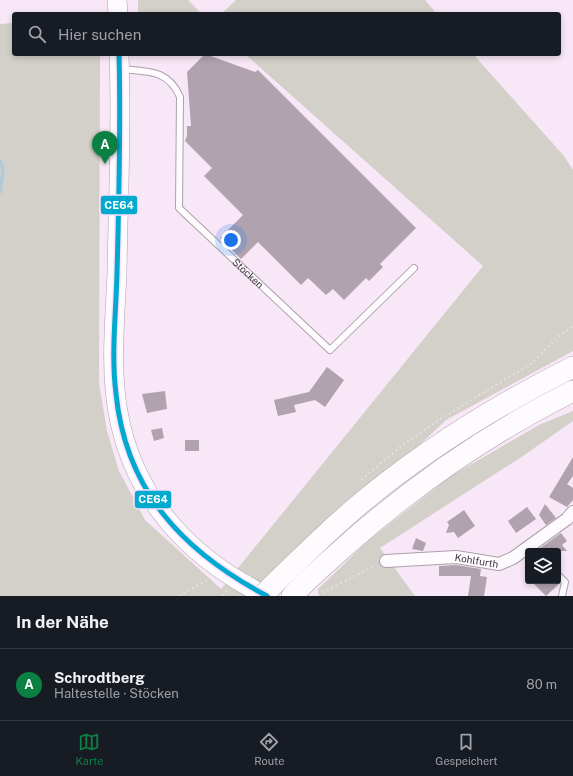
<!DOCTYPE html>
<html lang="de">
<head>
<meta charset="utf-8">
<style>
	:root { --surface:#171b24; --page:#242831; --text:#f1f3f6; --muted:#9ea1a6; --line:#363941; --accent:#0b8043 }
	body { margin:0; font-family:"Public Sans",sans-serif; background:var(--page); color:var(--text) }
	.controls { position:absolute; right:12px; bottom:12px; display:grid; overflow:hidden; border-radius:4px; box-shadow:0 2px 6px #0003 }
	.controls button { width:36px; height:36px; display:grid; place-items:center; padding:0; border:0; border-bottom:1px solid var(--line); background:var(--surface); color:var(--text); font:20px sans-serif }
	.you { position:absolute; left:231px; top:240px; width:14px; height:14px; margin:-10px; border:3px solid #fff; border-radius:50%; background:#1a73e8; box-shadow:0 0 0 6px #1a73e833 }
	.badge { display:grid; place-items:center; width:26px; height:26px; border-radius:50%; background:var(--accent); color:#fff; font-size:13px; font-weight:700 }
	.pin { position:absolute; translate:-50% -33px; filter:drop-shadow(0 1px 2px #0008) }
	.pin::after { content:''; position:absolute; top:21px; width:14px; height:12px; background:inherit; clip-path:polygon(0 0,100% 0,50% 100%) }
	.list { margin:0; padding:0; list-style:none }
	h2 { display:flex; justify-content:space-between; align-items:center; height:52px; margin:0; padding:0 16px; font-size:17px }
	h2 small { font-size:13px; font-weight:400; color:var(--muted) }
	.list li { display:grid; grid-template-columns:26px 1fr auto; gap:12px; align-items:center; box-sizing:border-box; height:72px; padding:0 16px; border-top:1px solid var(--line) }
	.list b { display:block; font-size:15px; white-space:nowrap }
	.list p { margin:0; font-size:13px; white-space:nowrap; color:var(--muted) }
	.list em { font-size:13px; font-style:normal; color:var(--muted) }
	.icon { flex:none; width:22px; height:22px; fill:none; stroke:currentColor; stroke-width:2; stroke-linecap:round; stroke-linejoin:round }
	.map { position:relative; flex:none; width:573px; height:596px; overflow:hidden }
	.search { position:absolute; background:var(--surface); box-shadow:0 2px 6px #0003; left:12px; right:12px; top:12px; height:44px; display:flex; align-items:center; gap:10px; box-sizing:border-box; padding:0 14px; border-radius:4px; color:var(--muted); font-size:15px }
	.sheet { height:124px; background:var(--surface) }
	nav { display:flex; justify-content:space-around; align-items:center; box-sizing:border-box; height:56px; border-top:1px solid var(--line); background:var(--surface); font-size:11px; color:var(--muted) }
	nav a { display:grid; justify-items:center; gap:2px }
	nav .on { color:var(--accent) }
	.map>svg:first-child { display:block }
	.green { fill:#d3d0c9 }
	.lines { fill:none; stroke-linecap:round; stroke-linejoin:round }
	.stream { stroke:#aecadb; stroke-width:3.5 }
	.building { fill:#b0a3ae }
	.service-casing { stroke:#ada0ab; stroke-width:8 }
	.minor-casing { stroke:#ada0ab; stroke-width:14 }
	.primary-casing { stroke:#ada0ab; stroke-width:20 }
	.trunk-casing { stroke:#ada0ab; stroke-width:22 }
	.path { stroke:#e4dfe3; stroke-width:2; stroke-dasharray:2 3; stroke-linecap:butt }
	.service { stroke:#fefbfe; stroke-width:6 }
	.minor { stroke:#fefbfe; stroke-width:12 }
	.primary { stroke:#fefbfe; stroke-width:19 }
	.trunk { stroke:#fefbfe; stroke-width:21 }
	.trunk-bridge-casing { stroke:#ada0ab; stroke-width:22; stroke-linecap:butt }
	.trunk-bridge { stroke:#fefbfe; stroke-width:21 }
	.bus-1-casing { stroke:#fee1fc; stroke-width:8 }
	.bus-1 { stroke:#00a9ce; stroke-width:5 }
	.labels { text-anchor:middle; stroke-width:4; stroke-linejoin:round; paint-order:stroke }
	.street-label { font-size:10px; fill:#433742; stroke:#fee1fc }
	.line-badge { stroke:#fee1fc; stroke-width:1.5 }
	.badge-label { font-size:11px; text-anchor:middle; font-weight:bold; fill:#fff }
</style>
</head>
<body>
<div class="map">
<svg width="573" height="596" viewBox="0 0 573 596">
	<rect width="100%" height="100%" fill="#f8e7f6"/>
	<g class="green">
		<path d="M138 0H188L202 14H138Z"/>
		<path d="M236 0H425L437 14H221Z"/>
		<path d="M14 23V54H100L99 383 107 431 119 471 145 520 221 589 483 266 245 54H473L564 156 573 170V351L446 420 259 596H0V24Z"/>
		<path d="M573 411V421L523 456 380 548 415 596H318V589L369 540 451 476 539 425Z"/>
	</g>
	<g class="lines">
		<path class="stream" d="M0 161 3 170 0 192"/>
	</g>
	<g class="building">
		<path d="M205 54 255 72 258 70 416 228 380 264 383 267 369 281 366 278 344 300 333 289 326 295 308 278 301 285 258 242 241 259 220 238 243 215 204 176 212 168 185 141 187 136V126H191L187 72Z"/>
		<path d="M327 367 344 380 325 407 315 400 294 405 296 412 278 416 274 400 309 392Z"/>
		<path d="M165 391 167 409 147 413 142 394Z"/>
		<path d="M162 428 164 438 154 441 151 430Z"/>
		<rect x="185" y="440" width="14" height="11"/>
		<path d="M573 457V476L567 484 573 488V500L567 507 549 497Z"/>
		<path d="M545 504 556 518 546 525 539 515Z"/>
		<path d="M527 507 536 519 516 533 508 521Z"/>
		<path d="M464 510 475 526 458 538 454 532 446 533 449 525 447 522Z"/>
		<path d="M561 533 567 541 562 545 567 551H536Z"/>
		<path d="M416 538 426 543 423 551 412 549Z"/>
		<path d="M456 565 481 569 480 576 487 577 484 596H468L471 576H439V566Z"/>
		<path d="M531 581H558L560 583 546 596Z"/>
	</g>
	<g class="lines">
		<defs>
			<g id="service">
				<path id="s1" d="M121 69C148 72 168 69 180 97L179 208 330 350 414 268"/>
				<path d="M558 575 565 582 562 596"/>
			</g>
			<g id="minor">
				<path id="s2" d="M386 561 456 557 499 564 513 558 567 519 573 512"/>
			</g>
			<g id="primary">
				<path d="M117 0 118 14"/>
				<path d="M119 54C122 127 118 200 117 273 115 319 110 367 118 412 133 498 190 559 267 596"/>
			</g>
			<g id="trunk">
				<path d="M278 580C301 558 323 536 347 515 415 456 493 407 573 367"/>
				<path d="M292 596C307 580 324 565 341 550 411 487 489 433 573 391"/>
			</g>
		</defs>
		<use href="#service" class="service-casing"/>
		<use href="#minor" class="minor-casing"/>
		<use href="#primary" class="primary-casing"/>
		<use href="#trunk" class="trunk-casing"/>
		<g class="path">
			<path d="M361 480 404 444 442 418 532 363 559 336 573 326"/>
			<path d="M318 595 376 565"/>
			<path d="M179 596 209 579"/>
			<path d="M223 596 227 590"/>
		</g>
		<use href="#service" class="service"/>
		<use href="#minor" class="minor"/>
		<use href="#primary" class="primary"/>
		<use href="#trunk" class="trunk"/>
		<defs>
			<path id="trunk-bridge" d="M262 596 278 580"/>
		</defs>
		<use href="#trunk-bridge" class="trunk-bridge-casing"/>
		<use href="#trunk-bridge" class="trunk-bridge"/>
		<defs>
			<path id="bus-1" d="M119 54C121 127 119 200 117 273 116 313 111 354 116 394 126 492 184 552 267 596"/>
		</defs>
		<use href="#bus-1" class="bus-1-casing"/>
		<use href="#bus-1" class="bus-1"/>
	</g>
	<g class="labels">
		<g class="street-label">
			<text dy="4" stroke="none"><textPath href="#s1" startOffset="276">Stöcken</textPath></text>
			<text dy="4" stroke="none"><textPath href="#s2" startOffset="91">Kohlfurth</textPath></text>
		</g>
	</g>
	<g class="line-badge">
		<rect x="100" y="195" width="38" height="20" rx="4" fill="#00a9ce"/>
		<rect x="134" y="490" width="38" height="19" rx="4" fill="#00a9ce"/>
	</g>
	<g class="badge-label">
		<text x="119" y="209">CE64</text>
		<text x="153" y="503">CE64</text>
	</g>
</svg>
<div class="controls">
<button><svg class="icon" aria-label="layers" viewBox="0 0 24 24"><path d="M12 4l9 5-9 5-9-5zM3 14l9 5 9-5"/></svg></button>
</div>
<div class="you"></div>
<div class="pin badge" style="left:105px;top:164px">A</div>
<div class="search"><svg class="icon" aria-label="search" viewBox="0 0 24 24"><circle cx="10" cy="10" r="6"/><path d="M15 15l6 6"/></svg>Hier suchen</div>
</div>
<section class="sheet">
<h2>In der Nähe<small></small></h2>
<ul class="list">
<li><span class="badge">A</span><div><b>Schrodtberg</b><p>Haltestelle · Stöcken</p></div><em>80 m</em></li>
</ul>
</section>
<nav>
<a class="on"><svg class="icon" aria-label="map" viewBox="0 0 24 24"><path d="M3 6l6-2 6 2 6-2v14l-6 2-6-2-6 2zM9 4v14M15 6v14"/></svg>Karte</a>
<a><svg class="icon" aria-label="directions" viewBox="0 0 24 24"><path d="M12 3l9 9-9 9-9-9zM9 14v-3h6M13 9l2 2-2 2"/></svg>Route</a>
<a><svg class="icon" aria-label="saved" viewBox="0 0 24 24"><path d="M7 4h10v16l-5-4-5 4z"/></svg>Gespeichert</a>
</nav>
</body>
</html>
